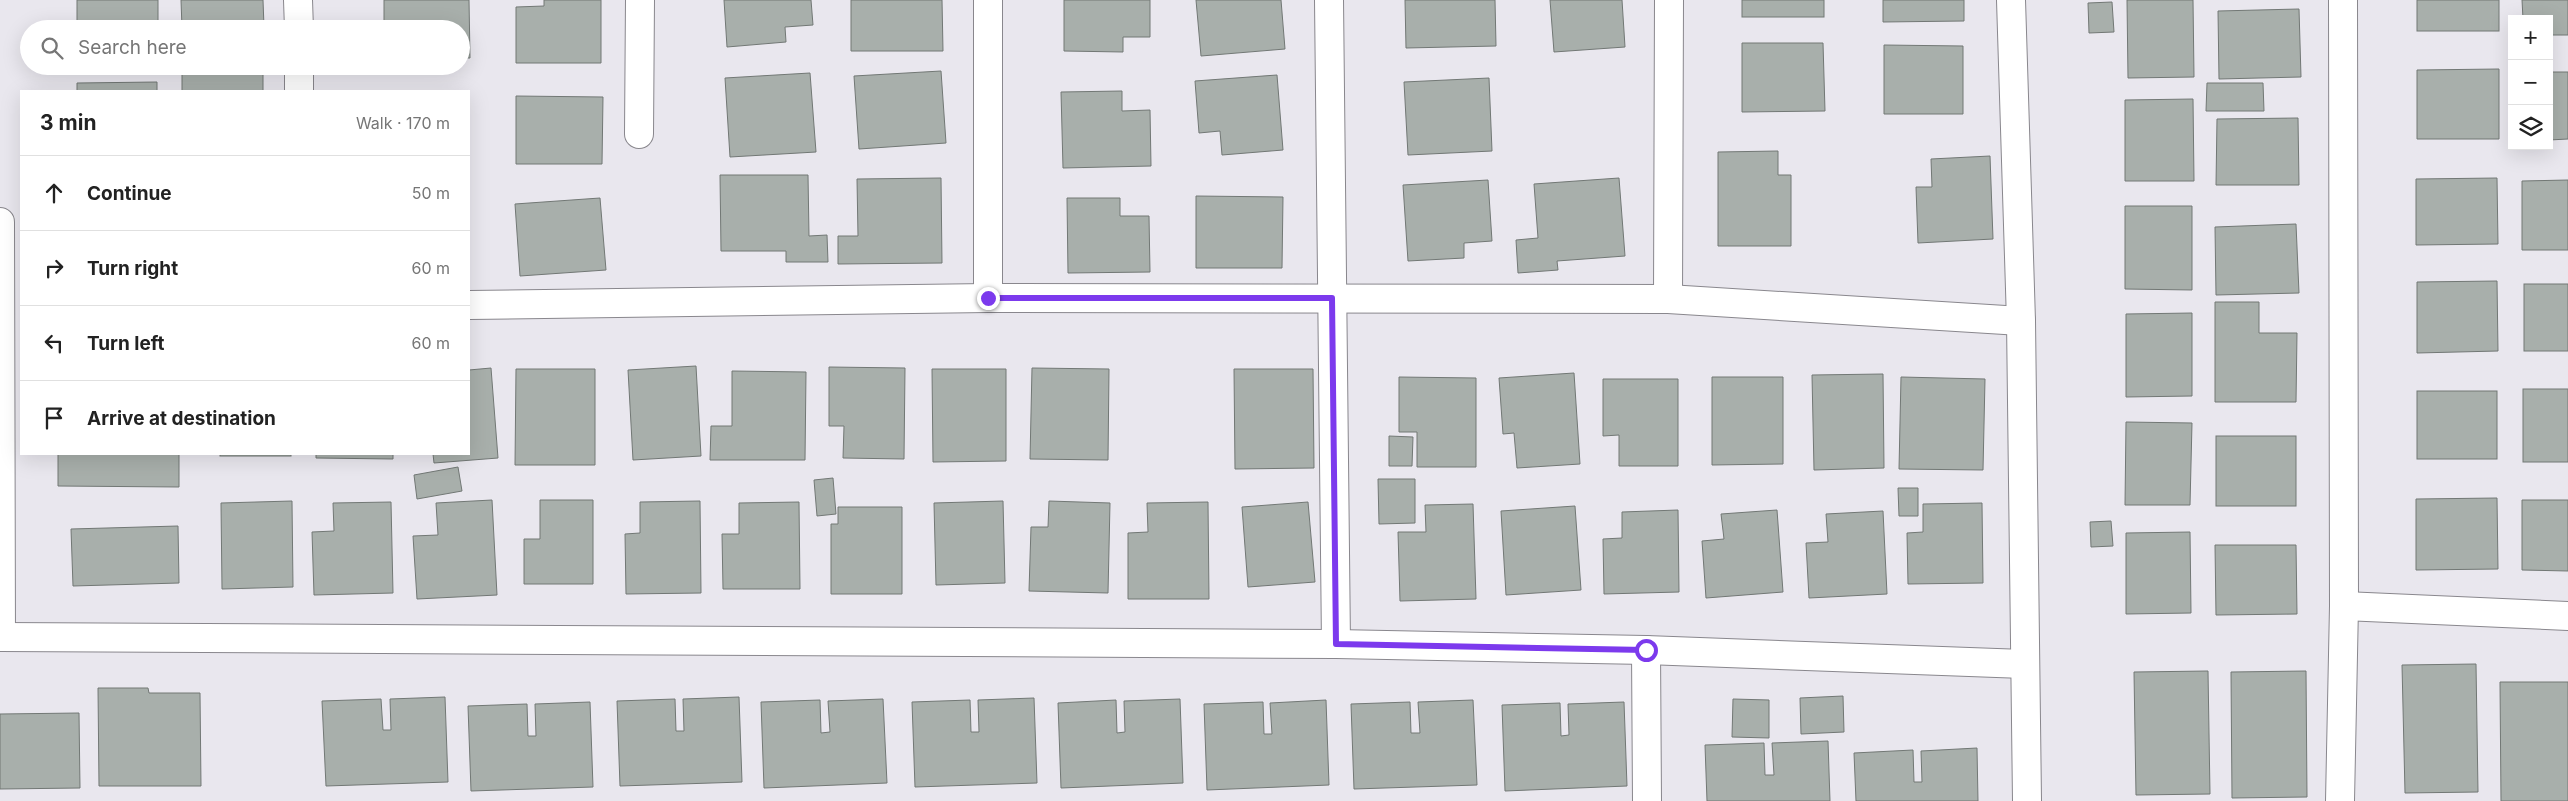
<!DOCTYPE html>
<html lang="en">
<head>
<meta charset="utf-8">
<style>
	:root { --surface:#fff; --page:#f2f2f2; --text:#222; --muted:#767676; --line:#e0e0e0 }
	body { margin:0; font-family:Inter,sans-serif; background:var(--page); color:var(--text) }
	.controls { position:absolute; right:15px; top:15px; display:grid; overflow:hidden; border-radius:0px; box-shadow:0 5px 20px #0002 }
	.controls button { width:45px; height:45px; display:grid; place-items:center; padding:0; border:0; border-bottom:1px solid var(--line); background:var(--surface); color:var(--text); font:25px sans-serif }
	.stop { position:absolute; width:15px; height:15px; margin:-11px; border:4px solid #7c3aed; border-radius:50%; background:#fff }
	.stop.end { background:#7c3aed; border-color:#fff; box-shadow:0 1px 5px #0008 }
	.list { margin:0; padding:0; list-style:none }
	h2 { display:flex; justify-content:space-between; align-items:center; height:65px; margin:0; padding:0 20px; font-size:21px }
	h2 small { font-size:16px; font-weight:400; color:var(--muted) }
	.list li { display:grid; grid-template-columns:32px 1fr auto; gap:15px; align-items:center; box-sizing:border-box; height:75px; padding:0 20px; border-top:1px solid var(--line) }
	.list b { display:block; font-size:19px; white-space:nowrap }
	.list em { font-size:16px; font-style:normal; color:var(--muted) }
	.icon { flex:none; width:28px; height:28px; fill:none; stroke:currentColor; stroke-width:2; stroke-linecap:round; stroke-linejoin:round }
	.map { position:relative; flex:none; width:2568px; height:801px; overflow:hidden }
	.search { position:absolute; background:var(--surface); box-shadow:0 5px 20px #0002; left:20px; top:20px; width:450px; height:55px; display:flex; align-items:center; gap:12px; box-sizing:border-box; padding:0 18px; border-radius:28px; color:var(--muted); font-size:19px }
	.panel { position:absolute; background:var(--surface); box-shadow:0 5px 20px #0002; left:20px; top:90px; width:450px; height:365px; border-radius:0px }
	.map>svg:first-child { display:block }
	.building { fill:#a8afab; stroke:#727875 }
	.lines { fill:none; stroke-linecap:round; stroke-linejoin:round }
	.street-casing { stroke:#89878d; stroke-width:30 }
	.street { stroke:#fff; stroke-width:28 }
	.route { stroke:#7c3aed; stroke-width:6 }
</style>
</head>
<body>
<div class="map">
<svg width="2568" height="801" viewBox="0 0 2568 801">
	<rect width="100%" height="100%" fill="#e9e7ee"/>
	<g class="building">
		<rect x="77" y="0" width="81" height="29"/>
		<path d="M181 0H263L264 27 182 28Z"/>
		<path d="M384 0H469L470 58H461V29H384Z"/>
		<path d="M544 0H601V63H516V7L544 6Z"/>
		<path d="M724 0H811L813 25 785 27 786 42 727 47Z"/>
		<path d="M851 0H942L943 51H851Z"/>
		<path d="M1064 0H1150V37H1123V52L1064 51Z"/>
		<path d="M1196 0H1281L1285 49 1201 56Z"/>
		<path d="M1405 0H1495L1496 46 1406 48Z"/>
		<path d="M1550 0H1622L1625 47 1554 52Z"/>
		<rect x="1742" y="0" width="82" height="17"/>
		<path d="M1883 0H1964V21L1883 22Z"/>
		<path d="M2127 0H2193L2194 77 2128 78Z"/>
		<rect x="2417" y="0" width="82" height="31"/>
		<path d="M2522 0H2568V35H2549V19H2523Z"/>
		<path d="M2112 2 2114 32 2089 33 2088 3Z"/>
		<path d="M2299 9 2301 77 2219 79 2218 11Z"/>
		<path d="M1742 43H1823L1825 111 1742 112Z"/>
		<path d="M1884 45 1963 46V114H1884Z"/>
		<path d="M263 66V91H182V67Z"/>
		<path d="M2499 69V139H2417V70Z"/>
		<path d="M941 71 946 143 859 149 854 76Z"/>
		<path d="M2549 72H2568V139L2549 140Z"/>
		<path d="M810 73 816 152 730 157 725 78Z"/>
		<path d="M1277 75 1283 150 1222 155 1220 131 1199 133 1195 81Z"/>
		<path d="M1489 78 1492 151 1408 155 1404 82Z"/>
		<path d="M157 82V91H77V83Z"/>
		<path d="M2207 83H2263L2264 111H2206Z"/>
		<path d="M1122 91V111L1150 110 1151 166 1063 168 1061 92Z"/>
		<path d="M516 96 603 97 602 164H516Z"/>
		<path d="M2193 99 2194 181H2125V100Z"/>
		<path d="M2298 118 2299 185H2216L2217 119Z"/>
		<path d="M1778 151V175H1791V246H1718V152Z"/>
		<path d="M1990 156 1993 239 1918 243 1916 187H1932L1931 159Z"/>
		<path d="M720 175H808L809 236 827 235 828 262H786V251H721Z"/>
		<path d="M941 178 942 263 838 264V236H858L857 179Z"/>
		<path d="M1619 178 1625 256 1557 261 1558 270 1518 273 1516 240 1538 238 1534 184Z"/>
		<path d="M2497 178 2498 244 2416 245V179Z"/>
		<path d="M1488 180 1492 241 1464 243V258L1408 261 1403 185Z"/>
		<path d="M2568 180V250H2522V181Z"/>
		<path d="M1196 196 1283 197 1282 268H1196Z"/>
		<path d="M600 198 606 270 520 276 515 204Z"/>
		<path d="M1067 198H1120V216H1149L1150 272 1068 273Z"/>
		<path d="M2125 206H2192V290L2125 289Z"/>
		<path d="M2296 224 2299 293 2216 295 2215 227Z"/>
		<path d="M2497 281 2498 351 2417 353V282Z"/>
		<rect x="2524" y="284" width="44" height="67"/>
		<path d="M2215 302H2259V333H2297L2296 402H2215Z"/>
		<path d="M2192 313V396L2126 397V314Z"/>
		<path d="M696 366 701 456 633 460 628 370Z"/>
		<path d="M829 367 905 368 904 459 843 458 844 426H829Z"/>
		<path d="M491 368 498 458 434 463 433 454H469V370Z"/>
		<path d="M1032 368 1109 369 1108 460 1030 459Z"/>
		<path d="M516 369H595V465H515Z"/>
		<path d="M932 369H1006V461L933 462Z"/>
		<path d="M1234 369H1313L1314 468 1235 469Z"/>
		<path d="M732 371 806 372 805 460H710L711 426H732Z"/>
		<path d="M1574 373 1580 464 1517 468 1514 433 1503 434 1499 378Z"/>
		<path d="M1883 374 1884 468 1814 470 1812 375Z"/>
		<path d="M1399 377 1476 378V467H1417V432H1399Z"/>
		<path d="M1712 377H1783V464L1712 465Z"/>
		<path d="M1901 377 1985 379 1983 470 1899 469Z"/>
		<path d="M1603 379H1678V466H1619V435L1603 436Z"/>
		<rect x="2523" y="389" width="45" height="73"/>
		<rect x="2417" y="391" width="80" height="68"/>
		<path d="M2126 422 2192 423 2190 505H2125Z"/>
		<path d="M1389 436 1413 437 1412 466H1389Z"/>
		<rect x="2216" y="436" width="80" height="70"/>
		<path d="M58 454H179V487L58 486Z"/>
		<rect x="220" y="454" width="71" height="2"/>
		<path d="M316 454H393V459L316 458Z"/>
		<path d="M458 467 462 491 417 499 414 475Z"/>
		<path d="M833 478 836 514 817 516 814 480Z"/>
		<path d="M1378 479H1415V523L1379 524Z"/>
		<path d="M1898 488H1918V516H1899Z"/>
		<path d="M2497 498 2498 569 2416 570V499Z"/>
		<path d="M492 500 497 595 417 599 413 536 438 535 436 503Z"/>
		<path d="M540 500H593V584H524V539H540Z"/>
		<path d="M2522 500H2568V571L2522 570Z"/>
		<path d="M292 501 293 587 222 589 221 503Z"/>
		<path d="M700 501 701 593 626 594 625 534 640 533V502Z"/>
		<path d="M1003 501 1005 583 936 585 934 503Z"/>
		<path d="M1049 501 1110 503 1108 593 1029 591 1031 527H1048Z"/>
		<path d="M391 502 393 593 314 595 312 532 334 531 333 503Z"/>
		<path d="M799 502 800 589H723L722 534H739V503Z"/>
		<path d="M1208 502 1209 599H1128V533L1148 532 1147 503Z"/>
		<path d="M1308 502 1315 582 1248 587 1242 507Z"/>
		<path d="M1982 503 1983 583 1908 584 1907 533 1923 532V504Z"/>
		<path d="M1473 504 1476 599 1400 601 1398 532H1426L1425 505Z"/>
		<path d="M1575 506 1581 590 1506 595 1501 511Z"/>
		<path d="M838 507H902V594H831V524H838Z"/>
		<path d="M1678 510 1679 592 1604 594 1603 539 1622 538V512Z"/>
		<path d="M1777 510 1783 592 1706 598 1702 541 1724 539 1721 514Z"/>
		<path d="M1883 511 1887 594 1809 598 1806 543 1828 542 1826 514Z"/>
		<path d="M2111 521 2113 546 2091 547 2090 522Z"/>
		<path d="M178 526 179 583 73 586 71 529Z"/>
		<path d="M2190 532 2191 613 2126 614V533Z"/>
		<path d="M2215 545H2296L2297 614 2216 615Z"/>
		<path d="M2476 664 2478 792 2405 793 2402 665Z"/>
		<path d="M2208 671 2210 794 2136 795 2134 672Z"/>
		<path d="M2306 671 2307 797 2232 798 2231 672Z"/>
		<path d="M2500 682H2568V801H2501Z"/>
		<path d="M98 688H148L149 693H200L201 786H99Z"/>
		<path d="M1843 696 1844 732 1801 734 1800 698Z"/>
		<path d="M445 697 448 782 326 786 322 701 381 699 383 730H391L390 699Z"/>
		<path d="M739 697 742 782 620 786 617 701 675 699 676 731H684L683 699Z"/>
		<path d="M1034 698 1037 783 915 787 912 702 970 700 971 732H979L978 700Z"/>
		<path d="M883 699 887 783 764 788 761 702 820 700 821 733 830 732 828 701Z"/>
		<path d="M1180 699 1183 783 1061 788 1058 703 1116 700 1117 733 1125 732 1124 701Z"/>
		<path d="M1733 699 1769 700V738L1732 737Z"/>
		<path d="M1326 700 1329 785 1207 790 1204 704 1263 702 1264 734H1272L1270 703Z"/>
		<path d="M1473 700 1477 785 1354 789 1351 704 1410 702 1411 733H1420L1418 702Z"/>
		<path d="M590 702 593 787 471 791 468 706 527 704 528 736H536L535 704Z"/>
		<path d="M1624 702 1627 786 1505 791 1502 705 1560 703 1561 736 1569 735 1568 704Z"/>
		<path d="M79 713 80 788 0 789V714Z"/>
		<path d="M1828 741 1830 801H1707L1705 745 1764 743 1765 775H1774L1772 743Z"/>
		<path d="M1977 748 1978 801H1856L1854 753 1913 750 1914 782H1922L1921 751Z"/>
	</g>
	<g class="lines">
		<defs>
			<g id="street">
				<path d="M298 0 299 29"/>
				<path d="M1329 0 1336 644"/>
				<path d="M2011 0 2021 321 2027 801"/>
				<path d="M299 66V91"/>
				<path d="M639 134 640 0"/>
				<path d="M0 222 1 637"/>
				<path d="M988 298V0"/>
				<path d="M1668 299 1669 0"/>
				<path d="M469 305 988 298 1668 299 2021 321"/>
				<path d="M2344 606 2568 616"/>
				<path d="M0 637 1336 644 1646 650 2024 664"/>
				<path d="M1646 650 1647 801"/>
				<path d="M2340 801 2344 606 2343 0"/>
			</g>
		</defs>
		<use href="#street" class="street-casing"/>
		<use href="#street" class="street"/>
	</g>
	<g class="lines">
		<path class="route" d="M988 298H1332L1336 644 1646 650"/>
	</g>
</svg>
<div class="controls">
<button>+</button>
<button>−</button>
<button><svg class="icon" aria-label="layers" viewBox="0 0 24 24"><path d="M12 4l9 5-9 5-9-5zM3 14l9 5 9-5"/></svg></button>
</div>
<div class="stop" style="left:1646px;top:650px"></div>
<div class="stop end" style="left:988px;top:298px"></div>
<div class="search"><svg class="icon" aria-label="search" viewBox="0 0 24 24"><circle cx="10" cy="10" r="6"/><path d="M15 15l6 6"/></svg>Search here</div>
<section class="panel">
<h2>3 min<small>Walk · 170 m</small></h2>
<ul class="list">
<li><svg class="icon" aria-label="ahead" viewBox="0 0 24 24"><path d="M12 20V5M6 11l6-6 6 6"/></svg><div><b>Continue</b></div><em>50 m</em></li>
<li><svg class="icon" aria-label="right" viewBox="0 0 24 24"><path d="M7 20v-9h11M14 6l5 5-5 5"/></svg><div><b>Turn right</b></div><em>60 m</em></li>
<li><svg class="icon" aria-label="left" viewBox="0 0 24 24"><path d="M17 20v-9H6M10 6l-5 5 5 5"/></svg><div><b>Turn left</b></div><em>60 m</em></li>
<li><svg class="icon" aria-label="arrive" viewBox="0 0 24 24"><path d="M6 21V4h12l-3 4 3 4H6"/></svg><div><b>Arrive at destination</b></div></li>
</ul>
</section>
</div>
</body>
</html>
